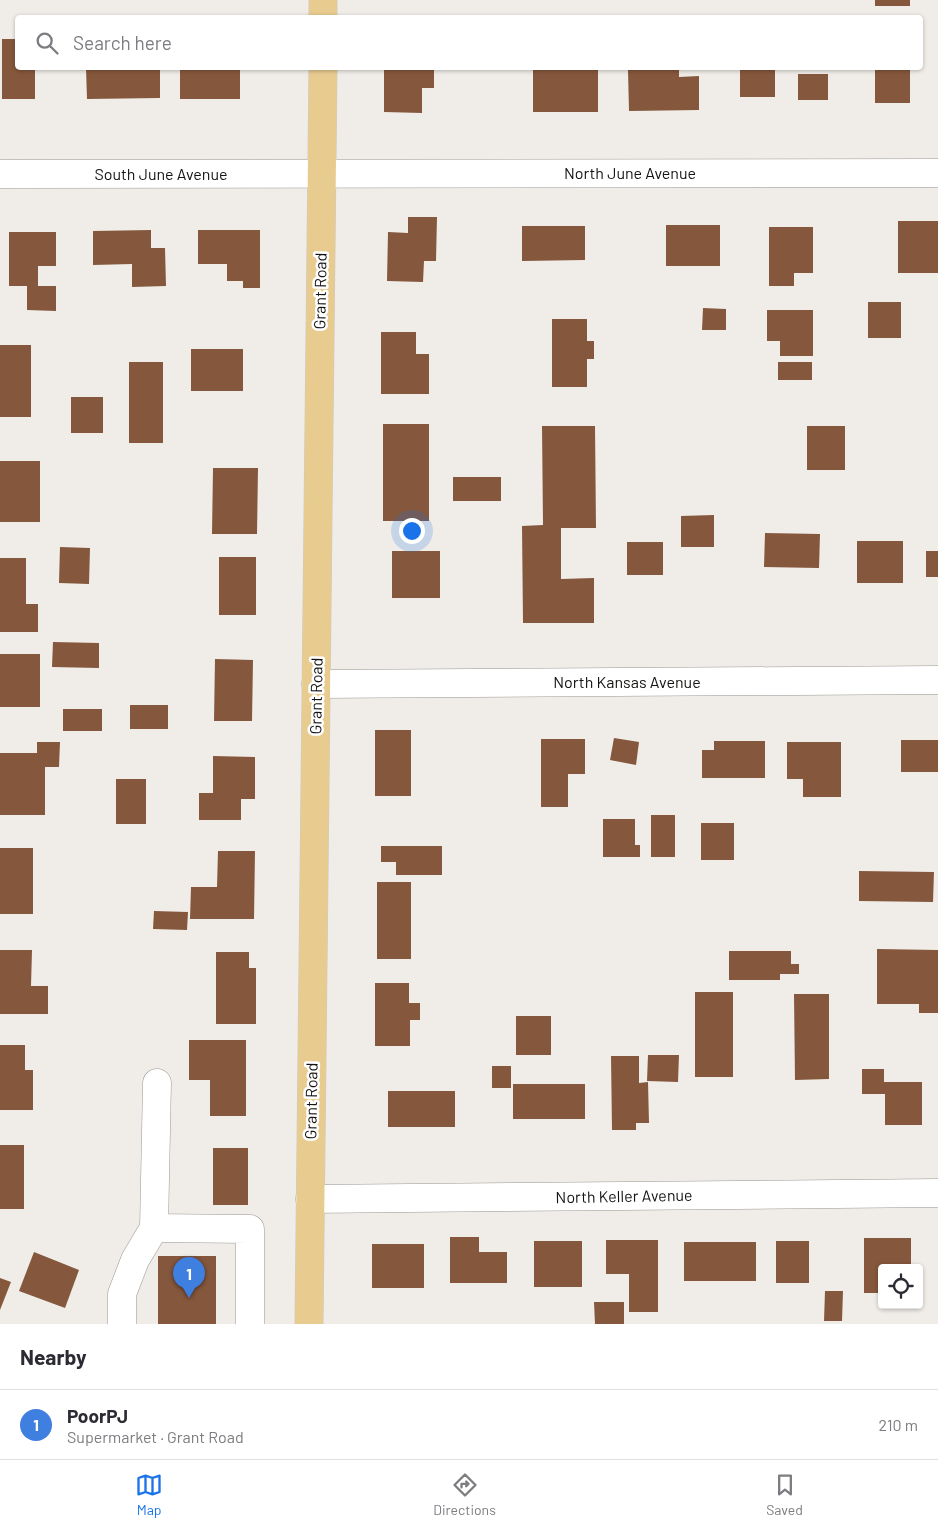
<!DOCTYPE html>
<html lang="en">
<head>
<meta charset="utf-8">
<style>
	:root { --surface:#fff; --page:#f2f2f3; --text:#2b2b33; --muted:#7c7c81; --line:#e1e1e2; --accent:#1a73e8 }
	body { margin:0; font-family:Barlow,sans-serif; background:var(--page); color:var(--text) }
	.controls { position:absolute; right:15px; bottom:15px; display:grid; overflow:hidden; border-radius:5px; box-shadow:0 1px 4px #0004 }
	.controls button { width:45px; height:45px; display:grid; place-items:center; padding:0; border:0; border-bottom:1px solid var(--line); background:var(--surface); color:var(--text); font:25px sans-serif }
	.you { position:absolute; left:411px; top:530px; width:18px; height:18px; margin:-12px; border:4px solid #fff; border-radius:50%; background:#1a73e8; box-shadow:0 0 0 8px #1a73e833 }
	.badge { display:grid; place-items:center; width:32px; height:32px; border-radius:50%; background:var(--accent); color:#fff; font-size:16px; font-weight:700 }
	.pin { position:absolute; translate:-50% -41px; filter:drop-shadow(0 1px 2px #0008) }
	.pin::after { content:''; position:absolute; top:26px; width:18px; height:15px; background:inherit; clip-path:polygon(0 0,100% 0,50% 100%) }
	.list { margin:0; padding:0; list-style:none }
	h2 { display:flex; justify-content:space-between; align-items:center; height:65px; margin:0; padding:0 20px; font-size:21px }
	h2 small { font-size:16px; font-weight:400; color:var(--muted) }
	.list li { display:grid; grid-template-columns:32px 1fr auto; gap:15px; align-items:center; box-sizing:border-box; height:70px; padding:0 20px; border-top:1px solid var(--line) }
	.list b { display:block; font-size:19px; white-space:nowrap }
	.list p { margin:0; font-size:16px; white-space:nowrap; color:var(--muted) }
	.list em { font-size:16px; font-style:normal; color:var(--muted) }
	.icon { flex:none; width:28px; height:28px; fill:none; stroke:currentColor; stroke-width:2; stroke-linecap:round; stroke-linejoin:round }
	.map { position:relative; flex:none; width:938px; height:1324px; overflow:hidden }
	.search { position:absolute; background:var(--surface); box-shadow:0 1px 4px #0004; left:15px; right:15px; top:15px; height:55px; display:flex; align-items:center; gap:12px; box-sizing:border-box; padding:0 18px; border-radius:5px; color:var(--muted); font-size:19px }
	.sheet { height:135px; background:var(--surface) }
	nav { display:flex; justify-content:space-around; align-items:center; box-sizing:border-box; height:70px; border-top:1px solid var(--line); background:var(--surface); font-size:14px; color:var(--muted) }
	nav a { display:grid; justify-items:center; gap:2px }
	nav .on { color:var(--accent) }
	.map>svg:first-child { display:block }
	.building { fill:#85573c }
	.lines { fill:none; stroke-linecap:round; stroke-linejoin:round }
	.minor-casing { stroke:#9a9893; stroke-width:29 }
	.major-casing { stroke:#cbcbcb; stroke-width:29 }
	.minor { stroke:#fff; stroke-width:28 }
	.major { stroke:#e8cb8f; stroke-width:28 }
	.labels { text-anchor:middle; stroke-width:5; stroke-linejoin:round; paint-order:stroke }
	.street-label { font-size:16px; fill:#141312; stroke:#fff }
</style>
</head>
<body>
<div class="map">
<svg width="938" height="1324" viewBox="0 0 938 1324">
	<rect width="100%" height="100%" fill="#f0ede8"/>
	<g class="building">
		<rect x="875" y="0" width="35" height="6"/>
		<path d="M2 39H18V68H35V99H2Z"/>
		<path d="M86 68H160V98L87 99Z"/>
		<rect x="180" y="68" width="60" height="31"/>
		<path d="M384 68H434V88H422V113L384 112Z"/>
		<rect x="533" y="68" width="65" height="44"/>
		<path d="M653 68H679V77L699 76V110L629 111 628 70H653Z"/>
		<rect x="740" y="68" width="35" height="29"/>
		<rect x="875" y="68" width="35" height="35"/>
		<rect x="798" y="74" width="30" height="26"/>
		<path d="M408 217H437L436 261H424L423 282 387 281 388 232 408 233Z"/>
		<rect x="898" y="221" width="40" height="52"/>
		<rect x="666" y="225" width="54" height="41"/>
		<path d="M522 226H585V260L522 261Z"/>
		<path d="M769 227H813V273H794V286H769Z"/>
		<path d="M151 230V248H165L166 286 132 287V264L93 265V231Z"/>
		<path d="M198 230H260V288H243V281H227V264H198Z"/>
		<path d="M9 232H56V266H38V286H56V311L27 310V286H9Z"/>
		<rect x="868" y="302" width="33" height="36"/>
		<path d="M703 308 726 309V330H702Z"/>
		<path d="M767 310H813V356H780V341H767Z"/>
		<path d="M552 319H587V341H594V359H587V387H552Z"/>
		<path d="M381 332H416V354H429V394H381Z"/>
		<rect x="0" y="345" width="31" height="72"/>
		<rect x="191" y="349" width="52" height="42"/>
		<rect x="129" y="362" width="34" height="81"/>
		<rect x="778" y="362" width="34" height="18"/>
		<rect x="71" y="397" width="32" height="36"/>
		<rect x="383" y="424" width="46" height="97"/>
		<path d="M542 426H595L596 528H561V579L594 578V623H523L522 526 543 525Z"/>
		<rect x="807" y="426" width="38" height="44"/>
		<rect x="0" y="461" width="40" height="61"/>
		<path d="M213 468H258L257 534H212Z"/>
		<rect x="453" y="477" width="48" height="24"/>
		<path d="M714 515V547H681V516Z"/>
		<path d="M765 533 820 534 819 568 764 567Z"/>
		<rect x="857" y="541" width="46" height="42"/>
		<rect x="627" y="542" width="36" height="33"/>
		<path d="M60 547 90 548 89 584 59 583Z"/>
		<rect x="392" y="551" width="48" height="47"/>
		<rect x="926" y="551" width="12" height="26"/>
		<rect x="219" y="557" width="37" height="58"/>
		<path d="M0 558H26V604H38V632H0Z"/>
		<path d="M53 642 99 643V668L52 667Z"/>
		<rect x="0" y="654" width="40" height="53"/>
		<path d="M215 659 253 660 252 721H214Z"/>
		<rect x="130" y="705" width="38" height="24"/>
		<rect x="63" y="709" width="39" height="22"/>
		<rect x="375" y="730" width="36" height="66"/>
		<path d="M614 738 639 742 636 765 610 760Z"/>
		<path d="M541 739H585V774H568V807H541Z"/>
		<rect x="901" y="740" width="37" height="32"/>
		<path d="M714 741H765V778H702V750H714Z"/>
		<path d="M37 742H60L59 767H45V815H0V753H37Z"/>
		<path d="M787 742H841V797H803V779H787Z"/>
		<path d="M213 756 255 757V799H241V820H199V793H213Z"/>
		<rect x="116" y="779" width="30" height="45"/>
		<rect x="651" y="815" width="24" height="42"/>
		<path d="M603 819H635V845H640V857H603Z"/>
		<rect x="701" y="823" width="33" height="37"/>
		<path d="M381 846H442V875H396V862H381Z"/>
		<rect x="0" y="848" width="33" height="66"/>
		<path d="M218 851H255L254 919H190L191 887H217Z"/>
		<path d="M859 871 934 872 933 902 859 901Z"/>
		<rect x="377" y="882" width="34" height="77"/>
		<path d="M154 911 188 912 187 930 153 929Z"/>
		<path d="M877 949 938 950V1013H919V1004H877Z"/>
		<path d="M0 950H32L31 986H48V1014H0Z"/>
		<path d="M729 951H791V964H799V974H780V980H729Z"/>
		<path d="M216 952H249V968H256V1024H216Z"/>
		<path d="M375 983H409V1003H420V1020H410V1046H375Z"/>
		<rect x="695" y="992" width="38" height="85"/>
		<path d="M794 994H829V1079L795 1080Z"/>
		<rect x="516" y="1016" width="35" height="39"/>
		<path d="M189 1040H246V1116H210V1080H189Z"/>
		<path d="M0 1045H25V1070H33V1110H0Z"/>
		<path d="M648 1055H679L678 1082 647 1081Z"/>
		<path d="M611 1056H639V1083L648 1082 649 1123H636V1130H612Z"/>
		<rect x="492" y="1066" width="19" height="22"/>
		<path d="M862 1069H884V1082H922V1125H885V1094H862Z"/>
		<rect x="513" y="1084" width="72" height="35"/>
		<rect x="388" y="1091" width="67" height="36"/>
		<rect x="0" y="1145" width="24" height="64"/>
		<rect x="213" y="1148" width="35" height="57"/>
		<path d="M450 1237H479V1252H507V1283H450Z"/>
		<path d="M864 1238H911V1268H882V1293H864Z"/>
		<path d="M606 1240H658V1312H629V1274H606Z"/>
		<rect x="534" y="1241" width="48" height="46"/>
		<rect x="776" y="1241" width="33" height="42"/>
		<rect x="684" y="1242" width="72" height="39"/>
		<rect x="372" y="1244" width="52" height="44"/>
		<path d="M34 1252 79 1270 65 1308 19 1291Z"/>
		<rect x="158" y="1256" width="58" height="68"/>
		<path d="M0 1278 11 1282 0 1310Z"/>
		<path d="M825 1291H843L842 1321H824Z"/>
		<path d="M594 1302H624V1324H595Z"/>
	</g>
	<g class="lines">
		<defs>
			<g id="minor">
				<path d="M0 174 938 173"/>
				<path d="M316 684 938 680"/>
				<path d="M157 1083 154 1228 250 1229V1324"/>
				<path d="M310 1199 938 1193"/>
				<path d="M122 1324V1294L135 1260 154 1228"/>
			</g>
			<g id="major">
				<path d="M323 18V0"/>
				<path d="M309 1324 323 68"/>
			</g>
		</defs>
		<use href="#minor" class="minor-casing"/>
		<use href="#major" class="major-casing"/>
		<use href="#minor" class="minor"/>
		<use href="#major" class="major"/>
	</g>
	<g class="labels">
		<g class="street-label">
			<text x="630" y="179">North June Avenue</text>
			<text x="161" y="180">South June Avenue</text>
			<text transform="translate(320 291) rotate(-89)" y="6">Grant Road</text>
			<text x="627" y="688">North Kansas Avenue</text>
			<text transform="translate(316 696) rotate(-89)" y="6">Grant Road</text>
			<text transform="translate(311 1101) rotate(-89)" y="6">Grant Road</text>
			<text transform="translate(624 1196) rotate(-1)" y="6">North Keller Avenue</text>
		</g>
	</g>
</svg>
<div class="controls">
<button><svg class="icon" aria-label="locate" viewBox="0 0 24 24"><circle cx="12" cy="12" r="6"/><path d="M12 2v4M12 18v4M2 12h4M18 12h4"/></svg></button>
</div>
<div class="you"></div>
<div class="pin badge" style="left:189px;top:1298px;background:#3f7fe0">1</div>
<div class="search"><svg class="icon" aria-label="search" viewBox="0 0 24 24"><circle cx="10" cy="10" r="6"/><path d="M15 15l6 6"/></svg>Search here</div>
</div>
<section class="sheet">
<h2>Nearby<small></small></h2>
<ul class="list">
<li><span class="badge" style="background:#3f7fe0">1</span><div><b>PoorPJ</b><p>Supermarket · Grant Road</p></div><em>210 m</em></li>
</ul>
</section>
<nav>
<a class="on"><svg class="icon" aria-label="map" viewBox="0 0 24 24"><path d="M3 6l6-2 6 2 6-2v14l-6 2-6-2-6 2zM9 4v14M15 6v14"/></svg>Map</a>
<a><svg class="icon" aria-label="directions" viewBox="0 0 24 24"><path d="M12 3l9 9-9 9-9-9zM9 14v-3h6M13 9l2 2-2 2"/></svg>Directions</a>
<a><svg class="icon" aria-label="saved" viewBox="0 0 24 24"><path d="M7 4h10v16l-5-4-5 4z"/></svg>Saved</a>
</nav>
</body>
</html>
